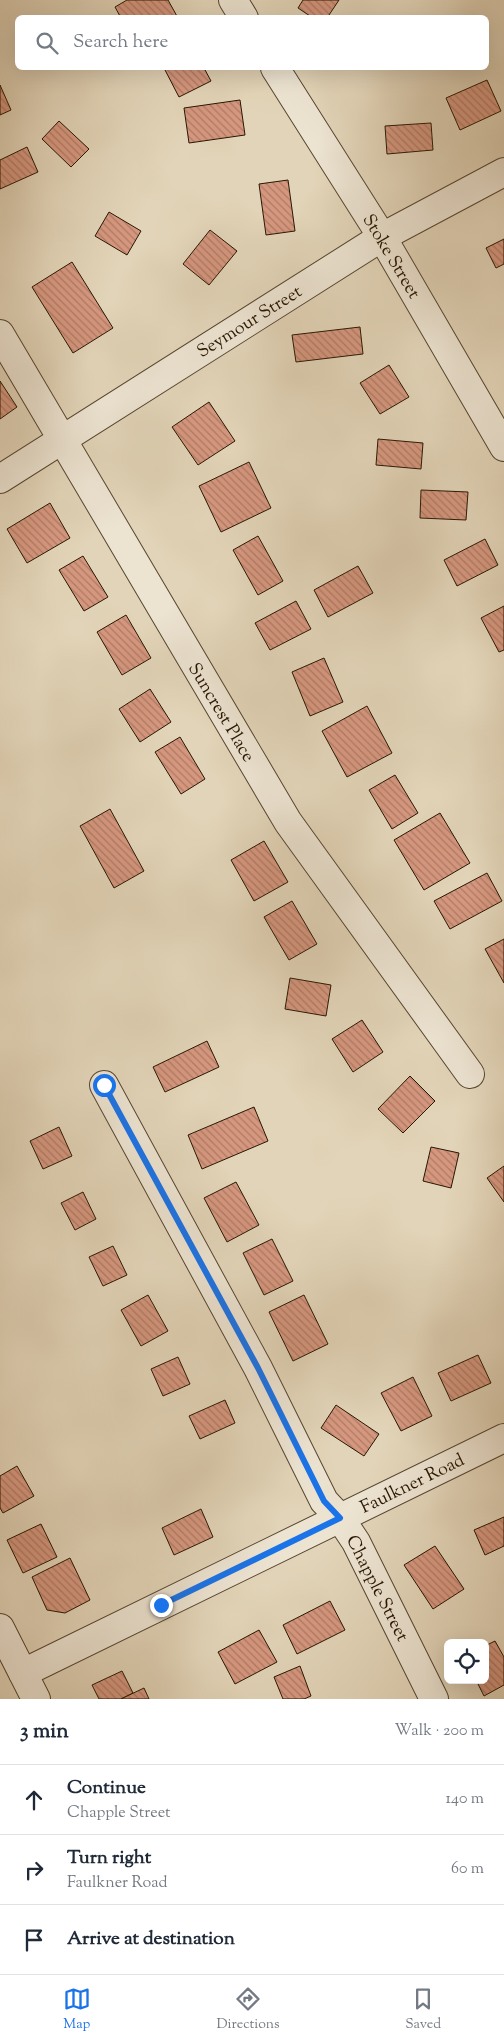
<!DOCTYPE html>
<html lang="en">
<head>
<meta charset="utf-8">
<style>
	:root { --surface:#fff; --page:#f6f6f7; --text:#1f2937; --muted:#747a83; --line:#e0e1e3; --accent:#1a73e8 }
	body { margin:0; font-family:"Sorts Mill Goudy",serif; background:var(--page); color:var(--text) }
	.controls { position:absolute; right:15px; bottom:15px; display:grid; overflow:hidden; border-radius:8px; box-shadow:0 5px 20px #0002 }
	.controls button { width:45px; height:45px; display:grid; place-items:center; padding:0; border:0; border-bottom:1px solid var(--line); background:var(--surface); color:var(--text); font:25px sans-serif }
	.stop { position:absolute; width:15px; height:15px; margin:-11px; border:4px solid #1a73e8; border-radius:50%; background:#fff }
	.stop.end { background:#1a73e8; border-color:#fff; box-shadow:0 1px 5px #0008 }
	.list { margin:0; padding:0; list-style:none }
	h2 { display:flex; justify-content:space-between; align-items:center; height:65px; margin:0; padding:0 20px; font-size:21px }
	h2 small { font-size:16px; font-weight:400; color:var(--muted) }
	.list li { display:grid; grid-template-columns:32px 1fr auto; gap:15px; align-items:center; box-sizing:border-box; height:70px; padding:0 20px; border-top:1px solid var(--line) }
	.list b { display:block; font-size:19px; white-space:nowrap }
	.list p { margin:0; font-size:16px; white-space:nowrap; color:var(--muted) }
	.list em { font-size:16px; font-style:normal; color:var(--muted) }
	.icon { flex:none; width:28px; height:28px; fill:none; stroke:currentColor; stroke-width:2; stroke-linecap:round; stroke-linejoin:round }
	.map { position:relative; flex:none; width:504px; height:1699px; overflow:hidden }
	.search { position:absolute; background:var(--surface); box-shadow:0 5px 20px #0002; left:15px; right:15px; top:15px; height:55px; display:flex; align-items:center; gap:12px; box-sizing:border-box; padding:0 18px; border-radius:8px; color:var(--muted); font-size:19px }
	.sheet { height:275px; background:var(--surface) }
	nav { display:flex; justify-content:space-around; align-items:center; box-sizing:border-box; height:70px; border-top:1px solid var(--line); background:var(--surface); font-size:14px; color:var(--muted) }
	nav a { display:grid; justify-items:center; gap:2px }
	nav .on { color:var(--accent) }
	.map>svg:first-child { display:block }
	.building { fill:url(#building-back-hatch); stroke:#281702 }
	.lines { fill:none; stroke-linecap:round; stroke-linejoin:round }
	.minor-casing { stroke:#564630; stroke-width:30 }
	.tertiary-casing { stroke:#564630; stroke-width:30 }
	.minor { stroke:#ece3d1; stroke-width:28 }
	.tertiary { stroke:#ece3d1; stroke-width:28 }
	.route { stroke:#1a73e8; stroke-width:6 }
	.labels { text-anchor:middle; stroke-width:4; stroke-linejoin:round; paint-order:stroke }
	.street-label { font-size:18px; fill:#281702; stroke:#ece3d1 }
</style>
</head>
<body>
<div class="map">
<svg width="504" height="1699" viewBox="0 0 504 1699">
	<defs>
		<pattern id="building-back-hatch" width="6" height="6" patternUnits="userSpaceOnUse" patternTransform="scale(1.25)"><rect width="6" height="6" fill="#d6977f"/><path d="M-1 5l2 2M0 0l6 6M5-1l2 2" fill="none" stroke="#ae7a66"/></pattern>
	</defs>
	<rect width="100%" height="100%" fill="#e2d4b8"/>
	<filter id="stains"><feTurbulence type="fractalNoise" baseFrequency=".004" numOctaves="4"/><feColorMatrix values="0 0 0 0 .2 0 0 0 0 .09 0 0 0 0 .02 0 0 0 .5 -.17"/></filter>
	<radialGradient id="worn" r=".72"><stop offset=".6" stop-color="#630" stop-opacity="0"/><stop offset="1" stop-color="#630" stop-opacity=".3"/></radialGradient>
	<g class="building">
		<path d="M127 0H168L178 18H121L115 7Z"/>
		<path d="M303 0H339L327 18H313L298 8Z"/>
		<path d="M164 68H204L211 81 179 97Z"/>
		<path d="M487 80 501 111 460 130 446 98Z"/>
		<path d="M0 85 11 110 0 115Z"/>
		<path d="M240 100 245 135 189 143 184 108Z"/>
		<path d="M59 121 89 149 71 167 42 139Z"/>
		<path d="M431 123 433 150 387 154 385 126Z"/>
		<path d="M27 147 38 172 0 189V160Z"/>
		<path d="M288 180 295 231 266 235 259 184Z"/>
		<path d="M109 212 141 231 127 255 95 236Z"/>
		<path d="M210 230 237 251 209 285 183 264Z"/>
		<path d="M504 239V264L496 268 486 248Z"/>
		<path d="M72 262 113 328 73 353 32 287Z"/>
		<path d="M360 327 363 354 296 362 292 335Z"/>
		<path d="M389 365 409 397 380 414 360 383Z"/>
		<path d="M0 381 17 407 0 419Z"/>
		<path d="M209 402 235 441 198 465 172 427Z"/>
		<path d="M378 439 423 443 421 469 376 465Z"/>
		<path d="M249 462 271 508 221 532 199 486Z"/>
		<path d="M421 490 468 492 466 520 420 518Z"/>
		<path d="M50 503 70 538 27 563 7 529Z"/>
		<path d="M258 536 283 581 258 595 233 550Z"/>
		<path d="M485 539 498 565 457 586 444 560Z"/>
		<path d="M83 556 108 597 84 611 59 570Z"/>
		<path d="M358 566 373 593 328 617 314 590Z"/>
		<path d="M296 601 311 629 270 650 255 623Z"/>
		<path d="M504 606V650L499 652 481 618Z"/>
		<path d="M126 615 151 658 122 675 97 632Z"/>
		<path d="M324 658 343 702 310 716 292 672Z"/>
		<path d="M150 689 171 722 140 742 119 709Z"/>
		<path d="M367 706 392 753 347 777 322 731Z"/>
		<path d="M180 737 205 779 181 794 155 752Z"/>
		<path d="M395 775 418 813 392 829 369 790Z"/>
		<path d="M110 809 144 871 114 888 80 826Z"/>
		<path d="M440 813 470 863 424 890 394 840Z"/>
		<path d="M264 841 288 882 254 901 231 860Z"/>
		<path d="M487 873 502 901 450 929 434 901Z"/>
		<path d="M292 901 317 944 289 960 264 917Z"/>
		<path d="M504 939V983L485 949Z"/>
		<path d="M290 978 331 985 326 1016 285 1009Z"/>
		<path d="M362 1020 383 1052 353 1072 332 1039Z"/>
		<path d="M207 1041 219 1067 165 1092 153 1067Z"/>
		<path d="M410 1076 435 1101 403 1133 378 1109Z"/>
		<path d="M254 1107 268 1141 202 1169 188 1135Z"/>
		<path d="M59 1127 72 1156 43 1169 30 1141Z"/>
		<path d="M431 1147 459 1153 451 1188 423 1181Z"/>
		<path d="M504 1166V1202L487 1178Z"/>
		<path d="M236 1182 259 1225 227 1242 204 1198Z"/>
		<path d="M83 1192 96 1219 75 1230 61 1203Z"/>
		<path d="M272 1239 293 1281 264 1295 243 1253Z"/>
		<path d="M113 1246 127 1275 103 1286 89 1257Z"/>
		<path d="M148 1295 168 1331 141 1346 121 1310Z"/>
		<path d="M304 1295 328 1344 293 1361 269 1312Z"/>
		<path d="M478 1355 491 1383 451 1401 438 1373Z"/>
		<path d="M178 1357 190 1384 163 1396 151 1369Z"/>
		<path d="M413 1377 432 1416 401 1431 381 1393Z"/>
		<path d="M225 1400 235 1423 200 1439 189 1416Z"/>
		<path d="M336 1405 379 1434 364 1456 321 1428Z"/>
		<path d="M17 1466 34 1496 3 1513 0 1508V1476Z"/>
		<path d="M201 1509 213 1537 174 1555 162 1528Z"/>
		<path d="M504 1517V1546L485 1555 474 1530Z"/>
		<path d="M41 1524 57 1557 23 1573 7 1540Z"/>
		<path d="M435 1546 464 1589 433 1609 404 1565Z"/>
		<path d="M70 1558 90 1600 65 1613 47 1610 32 1577Z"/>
		<path d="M330 1601 345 1630 297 1654 283 1625Z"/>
		<path d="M259 1630 277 1662 235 1684 218 1652Z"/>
		<path d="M495 1641 504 1657V1685L484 1696 476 1680H485V1646Z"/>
		<path d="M300 1666 311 1696 304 1699H283L274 1677Z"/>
		<path d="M122 1671 133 1693 121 1699H99L92 1685Z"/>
		<path d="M144 1688 149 1699H121Z"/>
	</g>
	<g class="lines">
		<defs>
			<g id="minor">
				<path d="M233 0 244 18"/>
				<path d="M275 68 382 237 504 447"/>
				<path d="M0 334 288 822 470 1074"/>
				<path d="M0 479 382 237 504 172"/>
				<path d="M104 1085 258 1368 324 1501 340 1518 356 1542 434 1699"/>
				<path d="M23 1673 504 1438"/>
			</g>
			<path id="tertiary" d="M0 1628 36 1699"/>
		</defs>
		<use href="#minor" class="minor-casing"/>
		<use href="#tertiary" class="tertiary-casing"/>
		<use href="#minor" class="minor"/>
		<use href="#tertiary" class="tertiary"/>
	</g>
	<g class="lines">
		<path class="route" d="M104 1085 258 1368 324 1501 340 1518 161 1605"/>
	</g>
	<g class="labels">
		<g class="street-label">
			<text transform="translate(392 256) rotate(59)" y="6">Stoke Street</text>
			<text transform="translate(249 321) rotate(-32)" y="6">Seymour Street</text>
			<text transform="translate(222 712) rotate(59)" y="6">Suncrest Place</text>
			<text transform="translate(412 1483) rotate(-26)" y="6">Faulkner Road</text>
			<text transform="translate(378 1588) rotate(63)" y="6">Chapple Street</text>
		</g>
	</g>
	<rect width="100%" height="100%" filter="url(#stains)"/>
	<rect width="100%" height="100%" fill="url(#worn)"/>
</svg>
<div class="controls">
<button><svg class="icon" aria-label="locate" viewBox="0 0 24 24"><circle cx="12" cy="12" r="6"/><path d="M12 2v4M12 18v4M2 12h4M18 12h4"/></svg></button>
</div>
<div class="stop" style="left:104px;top:1085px"></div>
<div class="stop end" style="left:161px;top:1605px"></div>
<div class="search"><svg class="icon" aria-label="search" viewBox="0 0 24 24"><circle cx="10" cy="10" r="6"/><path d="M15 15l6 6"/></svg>Search here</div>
</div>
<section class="sheet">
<h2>3 min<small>Walk · 200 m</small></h2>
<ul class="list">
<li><svg class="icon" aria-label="ahead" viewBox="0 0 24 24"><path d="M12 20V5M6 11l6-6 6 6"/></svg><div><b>Continue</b><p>Chapple Street</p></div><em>140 m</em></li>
<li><svg class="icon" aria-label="right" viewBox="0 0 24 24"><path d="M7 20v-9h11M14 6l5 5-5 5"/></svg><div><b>Turn right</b><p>Faulkner Road</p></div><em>60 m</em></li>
<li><svg class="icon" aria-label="arrive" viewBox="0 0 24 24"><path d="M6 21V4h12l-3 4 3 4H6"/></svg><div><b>Arrive at destination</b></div></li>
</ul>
</section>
<nav>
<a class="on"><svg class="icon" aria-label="map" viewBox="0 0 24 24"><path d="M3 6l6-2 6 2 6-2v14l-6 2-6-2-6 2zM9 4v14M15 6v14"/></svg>Map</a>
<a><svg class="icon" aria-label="directions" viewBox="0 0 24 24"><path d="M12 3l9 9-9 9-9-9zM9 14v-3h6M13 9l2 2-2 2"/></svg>Directions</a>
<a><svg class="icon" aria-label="saved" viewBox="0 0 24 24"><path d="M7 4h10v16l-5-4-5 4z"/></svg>Saved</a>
</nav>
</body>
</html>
